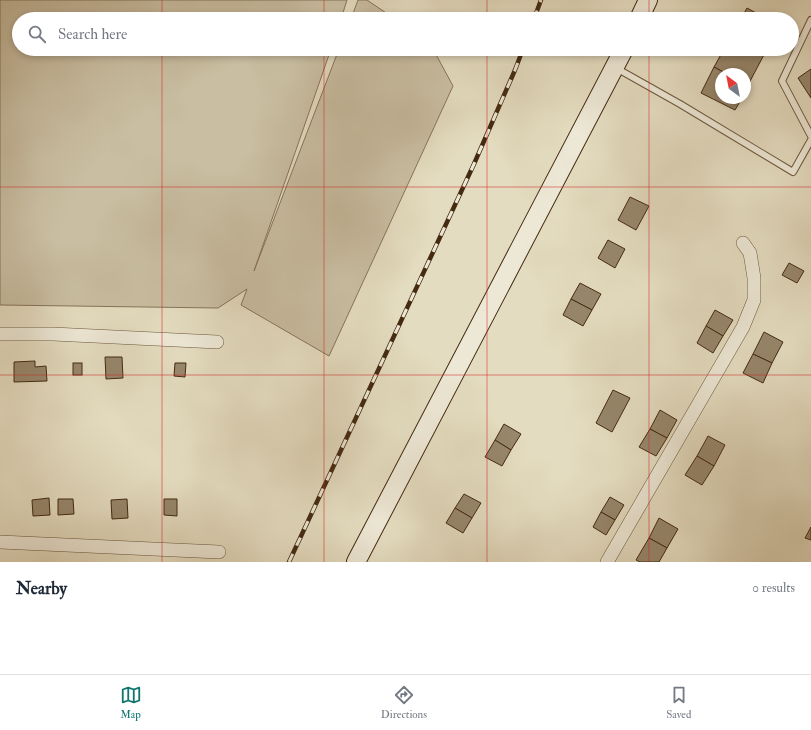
<!DOCTYPE html>
<html lang="en">
<head>
<meta charset="utf-8">
<style>
	:root { --surface:#fff; --page:#f6f6f7; --text:#1f2937; --muted:#747a83; --line:#e0e1e3; --accent:#0f766e }
	body { margin:0; font-family:"IM FELL Double Pica",serif; background:var(--page); color:var(--text) }
	.compass { position:absolute; left:715px; top:68px; width:36px; height:36px; border-radius:50%; background:var(--surface); box-shadow:0 2px 6px #0003; rotate:328deg }
	.list { margin:0; padding:0; list-style:none }
	h2 { display:flex; justify-content:space-between; align-items:center; height:52px; margin:0; padding:0 16px; font-size:17px }
	h2 small { font-size:13px; font-weight:400; color:var(--muted) }
	.icon { flex:none; width:22px; height:22px; fill:none; stroke:currentColor; stroke-width:2; stroke-linecap:round; stroke-linejoin:round }
	.map { position:relative; flex:none; width:811px; height:562px; overflow:hidden }
	.search { position:absolute; background:var(--surface); box-shadow:0 2px 6px #0003; left:12px; right:12px; top:12px; height:44px; display:flex; align-items:center; gap:10px; box-sizing:border-box; padding:0 14px; border-radius:22px; color:var(--muted); font-size:15px }
	.sheet { height:112px; background:var(--surface) }
	nav { display:flex; justify-content:space-around; align-items:center; box-sizing:border-box; height:56px; border-top:1px solid var(--line); background:var(--surface); font-size:11px; color:var(--muted) }
	nav a { display:grid; justify-items:center; gap:2px }
	nav .on { color:var(--accent) }
	.map>svg:first-child { display:block }
	.green { fill:#c9bea2; stroke:#86745a }
	.building { fill:#97876c; stroke:#442a11 }
	.lines { fill:none; stroke-linecap:round; stroke-linejoin:round }
	.service-casing { stroke:#6c563d; stroke-width:8 }
	.minor-casing { stroke:#6c563d; stroke-width:14 }
	.secondary-casing { stroke:#442a11; stroke-width:20 }
	.service { stroke:#ede8d6; stroke-width:6 }
	.minor { stroke:#ede8d6; stroke-width:13 }
	.secondary { stroke:#ede8d6; stroke-width:18 }
	.rail-casing { stroke:#442a11; stroke-width:4.5 }
	.rail { stroke:#ede8d6; stroke-width:3; stroke-dasharray:9; stroke-linecap:butt }
	.grid { fill:none; stroke:#d62828; stroke-width:1; stroke-opacity:0.55 }
</style>
</head>
<body>
<div class="map">
<svg width="811" height="562" viewBox="0 0 811 562">
	<rect width="100%" height="100%" fill="#e4dcc0"/>
	<filter id="stains"><feTurbulence type="fractalNoise" baseFrequency=".005" numOctaves="4"/><feColorMatrix values="0 0 0 0 .2 0 0 0 0 .09 0 0 0 0 .02 0 0 0 .5 -.17"/></filter>
	<radialGradient id="worn" r=".72"><stop offset=".6" stop-color="#630" stop-opacity="0"/><stop offset="1" stop-color="#630" stop-opacity=".3"/></radialGradient>
	<g class="green">
		<path d="M0 0H347L341 19H19V49H331L254 271 339 49H433L453 86 329 356 241 305 247 289 218 308 0 305Z"/>
		<path d="M358 0H367L395 19H351Z"/>
	</g>
	<g class="building">
		<path d="M747 8 767 19H741Z"/>
		<path d="M724 49H767L748 85 745 83V74H727L714 67Z"/>
		<path d="M714 67 727 74H721V98H742L735 110 701 93Z"/>
		<path d="M811 69V98L798 78Z"/>
		<path d="M630 197 649 206 636 230 618 220Z"/>
		<path d="M608 240 625 249 615 268 598 258Z"/>
		<path d="M789 263 804 271 797 283 782 275Z"/>
		<path d="M580 283 601 294 592 310 571 299Z"/>
		<path d="M571 299 592 310 583 326 563 315Z"/>
		<path d="M715 310 733 320 723 336 706 326Z"/>
		<path d="M706 326 723 336 713 353 697 343Z"/>
		<path d="M764 332 783 342 772 363 753 354Z"/>
		<path d="M753 354 772 363 763 383 743 373Z"/>
		<path d="M105 357H122L123 378 106 379Z"/>
		<path d="M35 361V367L46 366 47 381 14 382V362Z"/>
		<rect x="73" y="363" width="9" height="12"/>
		<path d="M175 363H186L185 377 174 376Z"/>
		<path d="M613 390 630 398 612 432 596 423Z"/>
		<path d="M660 410 677 420 667 438 650 429Z"/>
		<path d="M504 424 521 434 511 450 495 440Z"/>
		<path d="M650 429 667 438 656 456 639 447Z"/>
		<path d="M708 436 725 445 714 466 697 456Z"/>
		<path d="M495 440 511 450 502 466 485 457Z"/>
		<path d="M697 456 714 466 702 485 685 475Z"/>
		<path d="M464 494 481 503 472 518 455 508Z"/>
		<path d="M610 497 624 505 615 520 601 512Z"/>
		<path d="M49 498 50 515 33 516 32 500Z"/>
		<path d="M58 499H73L74 514 58 515Z"/>
		<path d="M127 499 128 518 112 519 111 500Z"/>
		<path d="M164 499H177V516L164 515Z"/>
		<path d="M455 508 472 518 463 533 446 523Z"/>
		<path d="M601 512 615 520 606 535 593 527Z"/>
		<path d="M659 518 678 529 667 548 649 538Z"/>
		<path d="M811 527V540L805 538Z"/>
		<path d="M649 538 667 548 659 562H640L636 560Z"/>
	</g>
	<g class="lines">
		<defs>
			<g id="service">
				<path d="M811 20 782 81 811 136"/>
				<path d="M616 68 680 104 793 172 811 140"/>
			</g>
			<g id="minor">
				<path d="M0 334H53L217 342"/>
				<path d="M0 542 219 552"/>
				<path d="M607 562 743 327 754 300V278L750 253 743 243"/>
			</g>
			<g id="secondary">
				<path d="M639 19 648 0"/>
				<path d="M356 562 624 49"/>
			</g>
		</defs>
		<use href="#service" class="service-casing"/>
		<use href="#minor" class="minor-casing"/>
		<use href="#secondary" class="secondary-casing"/>
		<use href="#service" class="service"/>
		<use href="#minor" class="minor"/>
		<use href="#secondary" class="secondary"/>
		<defs>
			<g id="rail">
				<path d="M534 19 541 0"/>
				<path d="M289 562 474 164 515 70 523 49"/>
			</g>
		</defs>
		<use href="#rail" class="rail-casing"/>
		<use href="#rail" class="rail"/>
	</g>
	<path class="grid" d="M162 0V19M324 0V19M487 0V19M649 0V19M162 49V562M324 49V562M487 49V562M649 49V562M0 187H811M0 375H811"/>
	<rect width="100%" height="100%" filter="url(#stains)"/>
	<rect width="100%" height="100%" fill="url(#worn)"/>
</svg>
<svg class="compass" viewBox="-18 -18 36 36"><path d="M0-13l5 13h-10z" fill="#e53935"/><path d="M0 13l5-13h-10z" fill="#747a83"/></svg>
<div class="search"><svg class="icon" aria-label="search" viewBox="0 0 24 24"><circle cx="10" cy="10" r="6"/><path d="M15 15l6 6"/></svg>Search here</div>
</div>
<section class="sheet">
<h2>Nearby<small>0 results</small></h2>
<ul class="list">
</ul>
</section>
<nav>
<a class="on"><svg class="icon" aria-label="map" viewBox="0 0 24 24"><path d="M3 6l6-2 6 2 6-2v14l-6 2-6-2-6 2zM9 4v14M15 6v14"/></svg>Map</a>
<a><svg class="icon" aria-label="directions" viewBox="0 0 24 24"><path d="M12 3l9 9-9 9-9-9zM9 14v-3h6M13 9l2 2-2 2"/></svg>Directions</a>
<a><svg class="icon" aria-label="saved" viewBox="0 0 24 24"><path d="M7 4h10v16l-5-4-5 4z"/></svg>Saved</a>
</nav>
</body>
</html>
